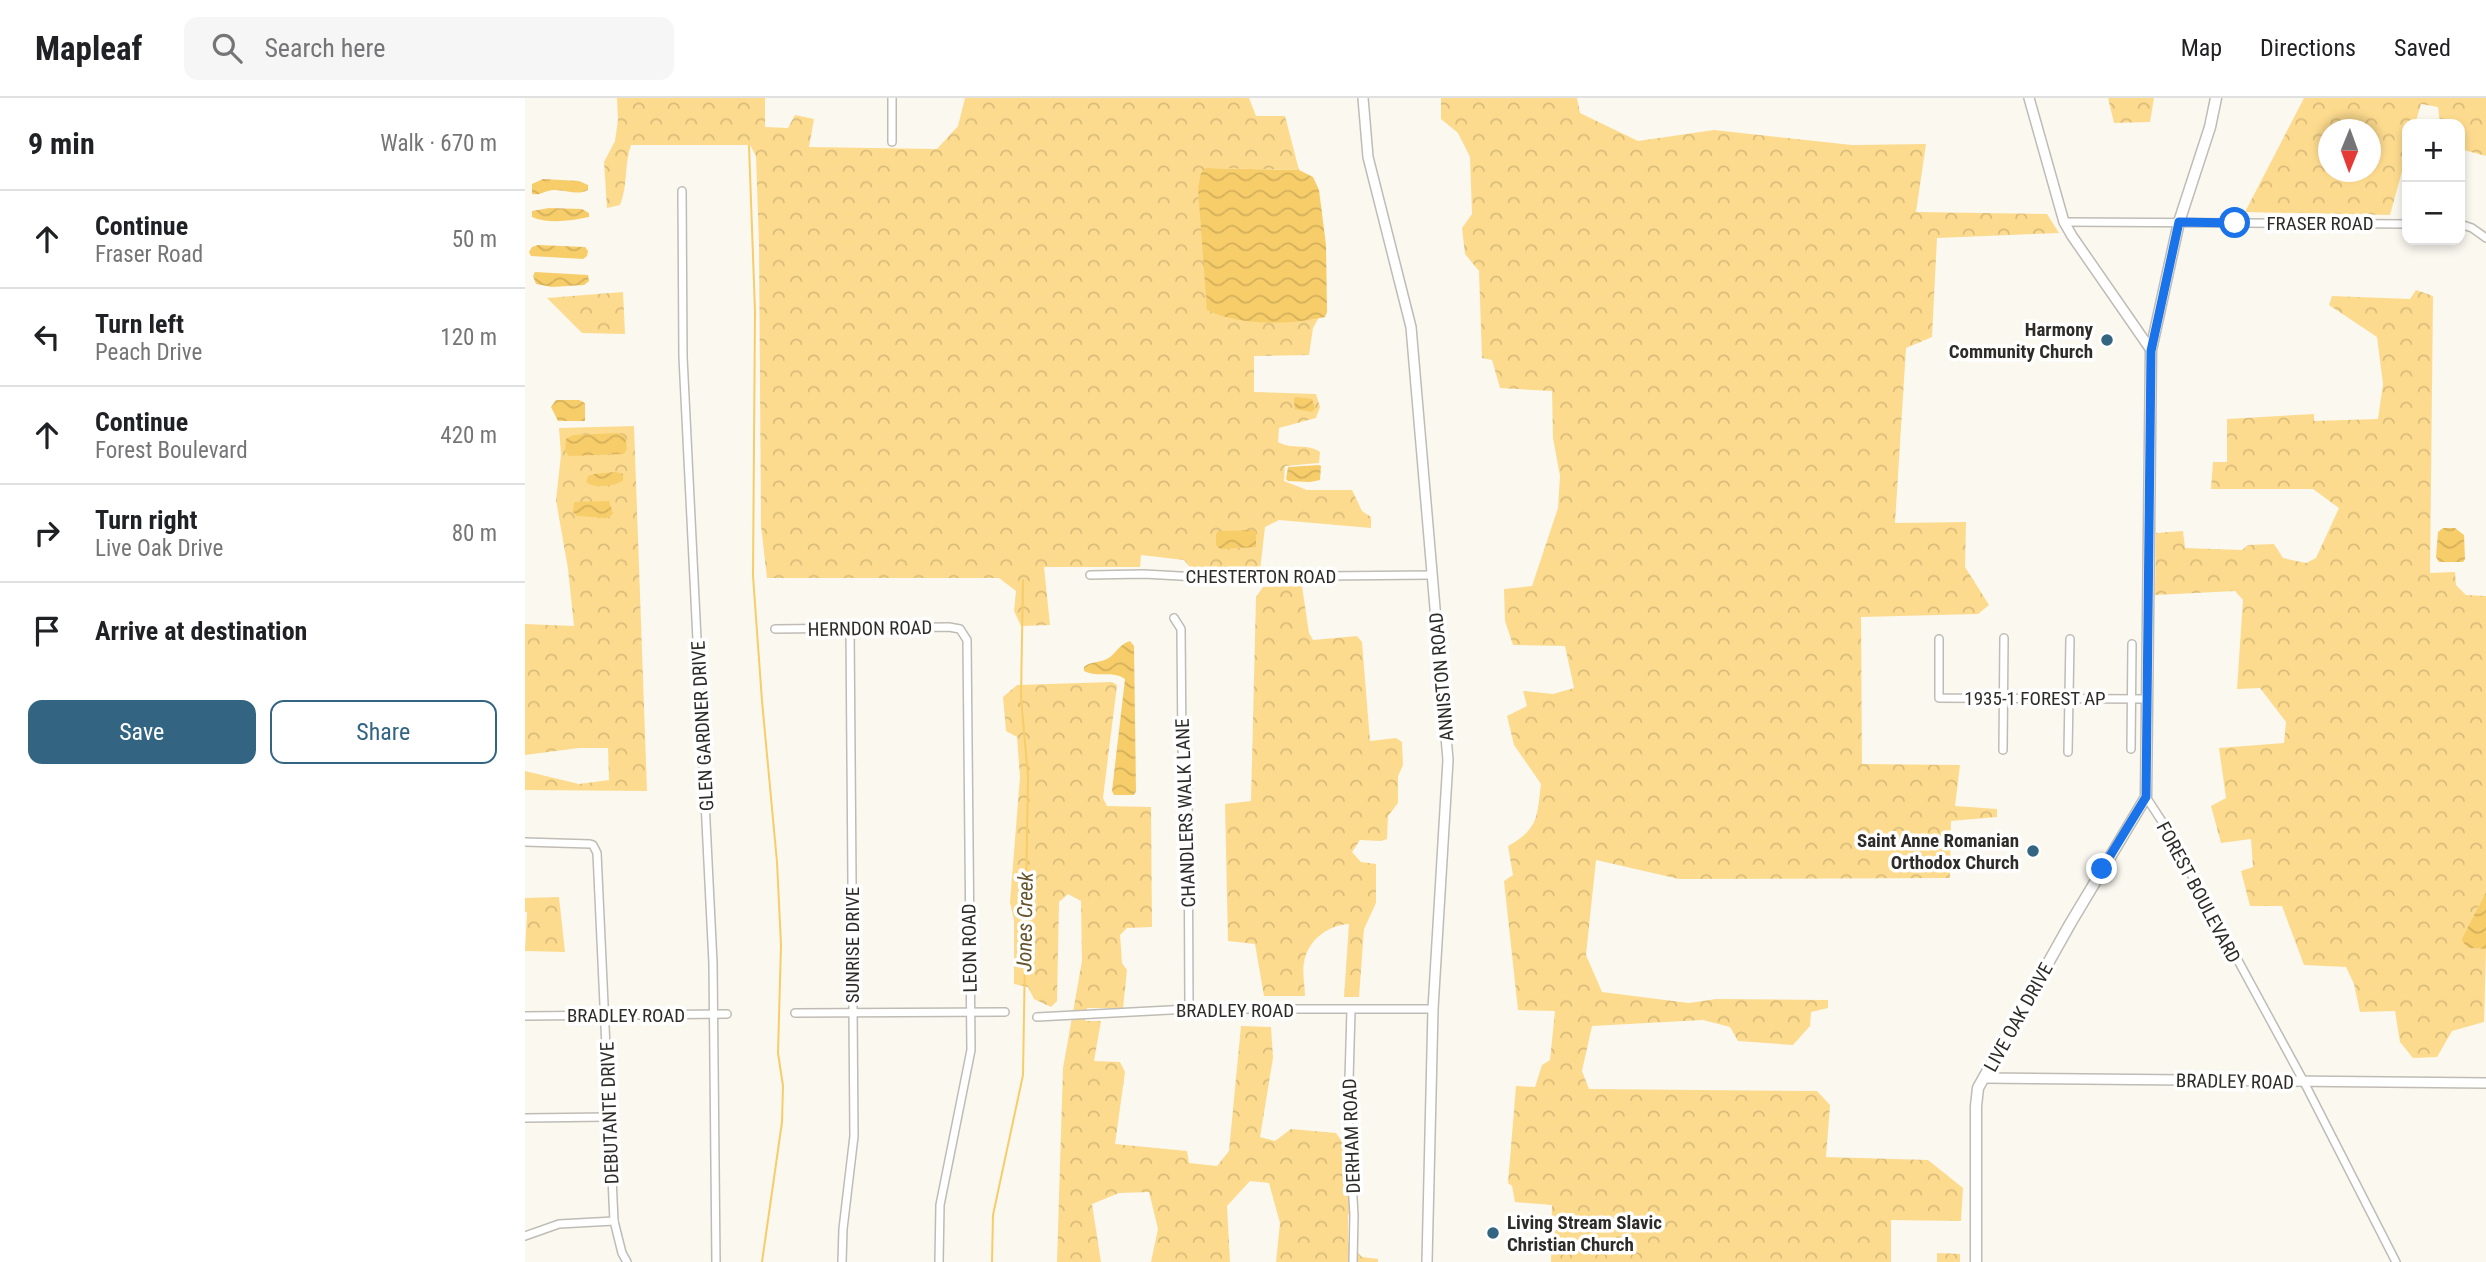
<!DOCTYPE html>
<html lang="en">
<head>
<meta charset="utf-8">
<style>
	:root { --surface:#fff; --page:#f6f6f6; --text:#202124; --muted:#757577; --line:#e0e0e0; --accent:#336583 }
	body { margin:0; font-family:"Roboto Condensed",sans-serif; background:var(--page); color:var(--text) }
	.controls { position:absolute; right:21px; top:21px; display:grid; overflow:hidden; border-radius:14px; box-shadow:0 4px 10px #0003 }
	.controls button { width:63px; height:63px; display:grid; place-items:center; padding:0; border:0; border-bottom:2px solid var(--line); background:var(--surface); color:var(--text); font:35px sans-serif }
	.compass { position:absolute; left:1793px; top:21px; width:63px; height:63px; border-radius:50%; background:var(--surface); box-shadow:0 4px 10px #0003; rotate:181deg }
	.stop { position:absolute; width:21px; height:21px; margin:-16px; border:5px solid #1a73e8; border-radius:50%; background:#fff }
	.stop.end { background:#1a73e8; border-color:#fff; box-shadow:0 2px 7px #0008 }
	.list { margin:0; padding:0; list-style:none }
	h2 { display:flex; justify-content:space-between; align-items:center; height:91px; margin:0; padding:0 28px; font-size:30px }
	h2 small { font-size:23px; font-weight:400; color:var(--muted) }
	.list li { display:grid; grid-template-columns:46px 1fr auto; gap:21px; align-items:center; box-sizing:border-box; height:98px; padding:0 28px; border-top:2px solid var(--line) }
	.list b { display:block; font-size:26px; white-space:nowrap }
	.list p { margin:0; font-size:23px; white-space:nowrap; color:var(--muted) }
	.list em { font-size:23px; font-style:normal; color:var(--muted) }
	.actions { display:flex; gap:14px; padding:21px 28px }
	.actions a { flex:1; padding:16px 0; border:2px solid var(--accent); border-radius:14px; text-align:center; font-size:24px; color:var(--accent) }
	.actions .main { background:var(--accent); color:#fff }
	.icon { flex:none; width:38px; height:38px; fill:none; stroke:currentColor; stroke-width:2; stroke-linecap:round; stroke-linejoin:round }
	.map { position:relative; flex:none; width:1961px; height:1164px; overflow:hidden }
	header { display:flex; align-items:center; gap:42px; box-sizing:border-box; height:98px; padding:0 35px; background:var(--surface); border-bottom:2px solid var(--line) }
	header strong { font-size:33px }
	nav { display:flex; gap:38px; margin-inline-start:auto; font-size:24px }
	.search { width:490px; height:63px; background:var(--page); display:flex; align-items:center; gap:18px; box-sizing:border-box; padding:0 24px; border-radius:14px; color:var(--muted); font-size:26px }
	main { display:flex }
	aside { flex:1; background:var(--surface) }
	.map>svg:first-child { display:block }
	.forest { fill:url(#forest-crowns); fill-rule:evenodd }
	.water { fill:url(#water-waves) }
	.lines { fill:none; stroke-linecap:round; stroke-linejoin:round }
	.stream { stroke:#f7cd69; stroke-width:2 }
	.minor-casing { stroke:#bfbcb5; stroke-width:10 }
	.tertiary-casing { stroke:#bfbcb5; stroke-width:12 }
	.secondary-casing { stroke:#bfbcb5; stroke-width:13 }
	.minor { stroke:#fff; stroke-width:7 }
	.tertiary { stroke:#fff; stroke-width:9 }
	.secondary { stroke:#fff; stroke-width:10 }
	.route { stroke:#1a73e8; stroke-width:9 }
	.poi-dot { fill:#336583; stroke:#fff; stroke-width:2.5 }
	.labels { text-anchor:middle; stroke-width:7; stroke-linejoin:round; paint-order:stroke }
	.street-label { font-size:19px; fill:#2e2c29; stroke:#fff }
	.poi-label { font-size:19px; font-weight:bold; fill:#2e2c29; stroke:#fff; text-anchor:end }
	.water-label { font-size:21px; font-style:italic; fill:#66542b; stroke:#fff }
</style>
</head>
<body>
<header>
<strong>Mapleaf</strong>
<div class="search"><svg class="icon" aria-label="search" viewBox="0 0 24 24"><circle cx="10" cy="10" r="6"/><path d="M15 15l6 6"/></svg>Search here</div>
<nav><a>Map</a><a>Directions</a><a>Saved</a></nav>
</header>
<main>
<aside>
<h2>9 min<small>Walk · 670 m</small></h2>
<ul class="list">
<li><svg class="icon" aria-label="ahead" viewBox="0 0 24 24"><path d="M12 20V5M6 11l6-6 6 6"/></svg><div><b>Continue</b><p>Fraser Road</p></div><em>50 m</em></li>
<li><svg class="icon" aria-label="left" viewBox="0 0 24 24"><path d="M17 20v-9H6M10 6l-5 5 5 5"/></svg><div><b>Turn left</b><p>Peach Drive</p></div><em>120 m</em></li>
<li><svg class="icon" aria-label="ahead" viewBox="0 0 24 24"><path d="M12 20V5M6 11l6-6 6 6"/></svg><div><b>Continue</b><p>Forest Boulevard</p></div><em>420 m</em></li>
<li><svg class="icon" aria-label="right" viewBox="0 0 24 24"><path d="M7 20v-9h11M14 6l5 5-5 5"/></svg><div><b>Turn right</b><p>Live Oak Drive</p></div><em>80 m</em></li>
<li><svg class="icon" aria-label="arrive" viewBox="0 0 24 24"><path d="M6 21V4h12l-3 4 3 4H6"/></svg><div><b>Arrive at destination</b></div></li>
</ul>
<div class="actions"><a class="main">Save</a><a>Share</a></div>
</aside>
<div class="map">
<svg width="1961" height="1164" viewBox="0 0 1961 1164">
	<defs>
		<pattern id="forest-crowns" width="20" height="18" patternUnits="userSpaceOnUse" patternTransform="scale(1.75)"><rect width="20" height="18" fill="#fddb8e"/><path d="M2 6a3 3 0 1 1 6 0M12 15a3 3 0 1 1 6 0" fill="none" stroke="#d9bc7a"/></pattern>
		<pattern id="water-waves" width="16" height="10" patternUnits="userSpaceOnUse" patternTransform="scale(1.75)"><rect width="16" height="10" fill="#f7cd69"/><path d="M0 5q4-4 8 0t8 0" fill="none" stroke="#d4b05b"/></pattern>
	</defs>
	<rect width="100%" height="100%" fill="#fbf8f0"/>
	<g class="forest">
		<path d="M92 0H240V29L263 30 270 17 289 21 284 49 412 51 433 28 440 0H724L731 18H760L774 72 682 70 757 223 793 221 788 230 784 257 729 258V294L791 296 795 309 791 320 754 330 753 344C766 352 783 345 795 354L794 365 760 368 759 383 782 392H827L837 413 846 419V430L754 422 740 429 735 473H668L659 462 616 457 615 469H519L525 527 496 528 489 513 491 493 474 480H242L236 428 234 147 231 58 225 47H106C99 67 103 88 95 107L82 110 79 64 90 43 93 22Z"/>
		<path d="M916 0H1052L1055 15 1113 43 1189 32 1327 47 1401 46 1391 114 1522 116 1534 135 1412 140 1407 239 1381 250 1370 425 1441 424 1440 469 1464 507 1453 516 1336 519 1337 666 1435 667 1430 708 1472 711V719L1426 723 1425 780 1154 781 1071 762 1061 857 1077 894 1164 905 1191 901 1303 902V910L1286 914 1285 928 1268 947 1213 943 1205 929 1178 922 1067 928 1057 973 1064 991 1292 993 1305 1007 1301 1059 1403 1062 1438 1090 1436 1123 1366 1122V1164H1026L1027 1107 990 1104 987 1088 983 1085 991 988 1010 989 1017 967 1025 962 1030 913 993 912 979 783 988 777 983 748C1014 731 1012 718 1016 686L989 647 982 618 1002 608 998 593 1028 596 1049 590 1040 548 988 547 980 523 979 491 1007 488 1033 410 1035 378 1028 340 1027 293 975 290 967 262 957 260 954 173 940 156 937 130 947 116 945 59 933 35 916 21Z"/>
		<path d="M1583 0H1629L1625 24 1589 25Z"/>
		<path d="M1779 0H1961V58L1935 51V26H1915L1913 9 1896 6 1890 26H1882V55L1865 117 1720 114ZM1804 32H1846V74H1804Z"/>
		<path d="M1891 192 1908 198 1905 475 1930 474 1931 487 1941 497 1961 498V794L1936 842 1943 850 1961 851 1959 924 1927 933 1912 959 1888 960 1875 944 1870 913 1835 914 1829 886 1821 869 1779 867 1757 808H1725L1716 773 1728 769 1726 741 1696 745 1686 708 1701 700 1694 650 1759 645 1761 624 1735 590 1712 591 1718 502 1710 493 1630 497 1631 435 1658 433 1660 450 1717 452 1723 447 1749 446 1758 460 1781 465 1791 460 1814 410 1788 391H1686L1688 364H1702V321L1789 316V323L1853 321 1858 286 1852 239 1804 207 1807 198 1885 201Z"/>
		<path d="M98 194 100 236 57 235 22 200Z"/>
		<path d="M109 328 122 693 0 692V673L54 686 84 682 83 650H54L0 657V526L49 528 43 471 31 402 36 357 34 330Z"/>
		<path d="M777 488 784 535 788 542 832 538 837 544 845 643 871 640 877 644 878 667 873 678V705L863 718 862 741 856 743 835 742 827 754 836 764 851 766V805L839 831 834 899H819L824 826C803 827 783 842 779 864 777 874 780 888 780 898H739L730 846 703 843 700 706 726 703 731 499 738 489Z"/>
		<path d="M587 584 592 587 578 700 582 708 626 709 627 829 602 830 595 837 597 865 602 872 598 910H562L560 923H576L569 963 595 964 600 974 590 1046 662 1053 664 1065 692 1068 704 1053 716 928 746 929 748 960 735 1039 750 1043 766 1031 811 1035 825 1055 833 1089 823 1118V1145L837 1159 853 1161V1164H751L755 1125 744 1085 725 1083 702 1108 705 1164H626L633 1131 624 1094 594 1095 567 1106 576 1164H532L538 970 557 863 556 803 543 796 534 804 532 903 526 909 509 901 503 889 489 886V822L485 804 495 679 492 639 481 633 478 599 492 587Z"/>
		<path d="M34 799 40 854 0 853 2 814H0V800Z"/>
		<path d="M1412 1155 1435 1156V1164H1412Z"/>
	</g>
	<g class="water">
		<path d="M681 70 774 72 788 79 794 92 801 147 802 214 800 219C766 227 713 228 682 212L673 90 676 75Z"/>
		<path d="M18 81 54 83 63 87V92C50 99 36 89 23 93 16 95 15 97 7 96V86Z"/>
		<path d="M24 110 57 111 64 115V119C46 123 23 126 7 119V113Z"/>
		<path d="M13 147 60 149 63 153 62 158 58 161 6 158 4 154 7 149Z"/>
		<path d="M10 174 63 177 64 183 59 187 27 189 11 186 8 178Z"/>
		<path d="M771 299 787 301 790 311 787 314 770 311 769 301Z"/>
		<path d="M31 302H54L60 305V323H33L26 309Z"/>
		<path d="M94 335 100 339 102 351 99 356 44 358 40 353 41 341 48 337Z"/>
		<path d="M794 367 796 368 795 382 785 384 763 383 761 381 763 369Z"/>
		<path d="M90 374 98 376V383C88 388 70 391 61 384L63 378 69 376Z"/>
		<path d="M84 403 88 416 82 420 52 418 48 414 49 404Z"/>
		<path d="M1918 430H1930L1939 437 1940 461 1938 464H1914L1911 459 1913 434Z"/>
		<path d="M729 432 731 434V449L695 451 691 447V436L694 433Z"/>
		<path d="M605 543 609 548 611 693 609 697H589L587 693 600 581C587 572 572 580 559 573V569C566 563 574 565 582 561 591 556 594 546 605 543Z"/>
		<path d="M1961 794V851L1943 850 1936 842Z"/>
	</g>
	<g class="lines">
		<g class="stream">
			<path d="M224 48 230 213 228 478 237 603 252 764 256 847 253 955 258 988 257 1024 237 1164"/>
			<path d="M467 1164 468 1117 498 977 503 679 496 599 498 482"/>
		</g>
		<defs>
			<g id="minor">
				<path d="M367 44V0"/>
				<path d="M157 93 158 259 188 865 191 1164"/>
				<path d="M1539 124 1882 126"/>
				<path d="M1935 126 1947 130 1961 140"/>
				<path d="M565 477 619 476 673 479 906 477"/>
				<path d="M649 520 656 531 657 652 663 691 664 911"/>
				<path d="M250 531 424 529 435 531 442 542 446 952 415 1107 414 1164"/>
				<path d="M1414 541V600L1623 601"/>
				<path d="M1606 651 1607 546"/>
				<path d="M1478 652 1479 540"/>
				<path d="M1543 654 1545 541"/>
				<path d="M1621 699 1640 728 1779 984 1871 1164"/>
				<path d="M0 744 65 746 68 747 72 755 89 1123 97 1155 102 1164"/>
				<path d="M826 912 823 1017 829 1117 828 1164"/>
				<path d="M270 915 480 914"/>
				<path d="M0 918 202 916"/>
				<path d="M512 919 664 911H908"/>
				<path d="M0 1020 84 1019"/>
				<path d="M0 1138 34 1126 89 1123"/>
				<path d="M317 1164 318 1131 329 1038 325 530"/>
			</g>
			<g id="tertiary">
				<path d="M838 0 843 59 886 229 923 662 908 911 902 1164"/>
				<path d="M1504 0 1539 124 1547 138 1626 252"/>
				<path d="M1459 980 1961 985"/>
			</g>
			<path id="secondary" d="M1451 1164V1008L1453 990 1545 826 1621 699 1626 252 1654 124 1685 29 1691 0"/>
		</defs>
		<use href="#minor" class="minor-casing"/>
		<use href="#tertiary" class="tertiary-casing"/>
		<use href="#secondary" class="secondary-casing"/>
		<use href="#minor" class="minor"/>
		<use href="#tertiary" class="tertiary"/>
		<use href="#secondary" class="secondary"/>
	</g>
	<g class="lines">
		<path class="route" d="M1577 771 1621 699 1626 253 1654 124 1710 125"/>
	</g>
	<g class="poi-dot">
		<circle cx="1582" cy="242" r="7"/>
		<circle cx="1508" cy="753" r="7"/>
		<circle cx="968" cy="1135" r="7"/>
	</g>
	<g class="labels">
		<g class="street-label">
			<text x="1795" y="132">FRASER ROAD</text>
			<text x="736" y="485">CHESTERTON ROAD</text>
			<text transform="translate(345 530) rotate(-1)" y="7">HERNDON ROAD</text>
			<text transform="translate(916 579) rotate(-95)" y="7">ANNISTON ROAD</text>
			<text x="1510" y="607">1935-1 FOREST AP</text>
			<text transform="translate(177 628) rotate(-93)" y="7">GLEN GARDNER DRIVE</text>
			<text transform="translate(660 715) rotate(-92)" y="7">CHANDLERS WALK LANE</text>
			<text transform="translate(1674 794) rotate(62)" y="7">FOREST BOULEVARD</text>
			<text transform="translate(327 847) rotate(-90)" y="7">SUNRISE DRIVE</text>
			<text transform="translate(444 850) rotate(-91)" y="7">LEON ROAD</text>
			<text x="710" y="919">BRADLEY ROAD</text>
			<text x="101" y="924">BRADLEY ROAD</text>
			<text transform="translate(1493 919) rotate(-61)" y="7">LIVE OAK DRIVE</text>
			<text transform="translate(1710 983) rotate(1)" y="7">BRADLEY ROAD</text>
			<text transform="translate(84 1015) rotate(-92)" y="7">DEBUTANTE DRIVE</text>
			<text transform="translate(826 1038) rotate(-92)" y="7">DERHAM ROAD</text>
		</g>
		<g class="poi-label">
			<text x="1568" y="238">Harmony<tspan x="1568" dy="22">Community Church</tspan></text>
			<text x="1494" y="749">Saint Anne Romanian<tspan x="1494" dy="22">Orthodox Church</tspan></text>
			<text x="982" y="1131" text-anchor="start">Living Stream Slavic<tspan x="982" dy="22">Christian Church</tspan></text>
		</g>
		<g class="water-label">
			<text transform="translate(500 824) rotate(-89)" y="7">Jones Creek</text>
		</g>
	</g>
</svg>
<div class="controls">
<button>+</button>
<button>−</button>
</div>
<svg class="compass" viewBox="-18 -18 36 36"><path d="M0-13l5 13h-10z" fill="#e53935"/><path d="M0 13l5-13h-10z" fill="#757577"/></svg>
<div class="stop" style="left:1710px;top:125px"></div>
<div class="stop end" style="left:1577px;top:771px"></div>
</div>
</main>
</body>
</html>
